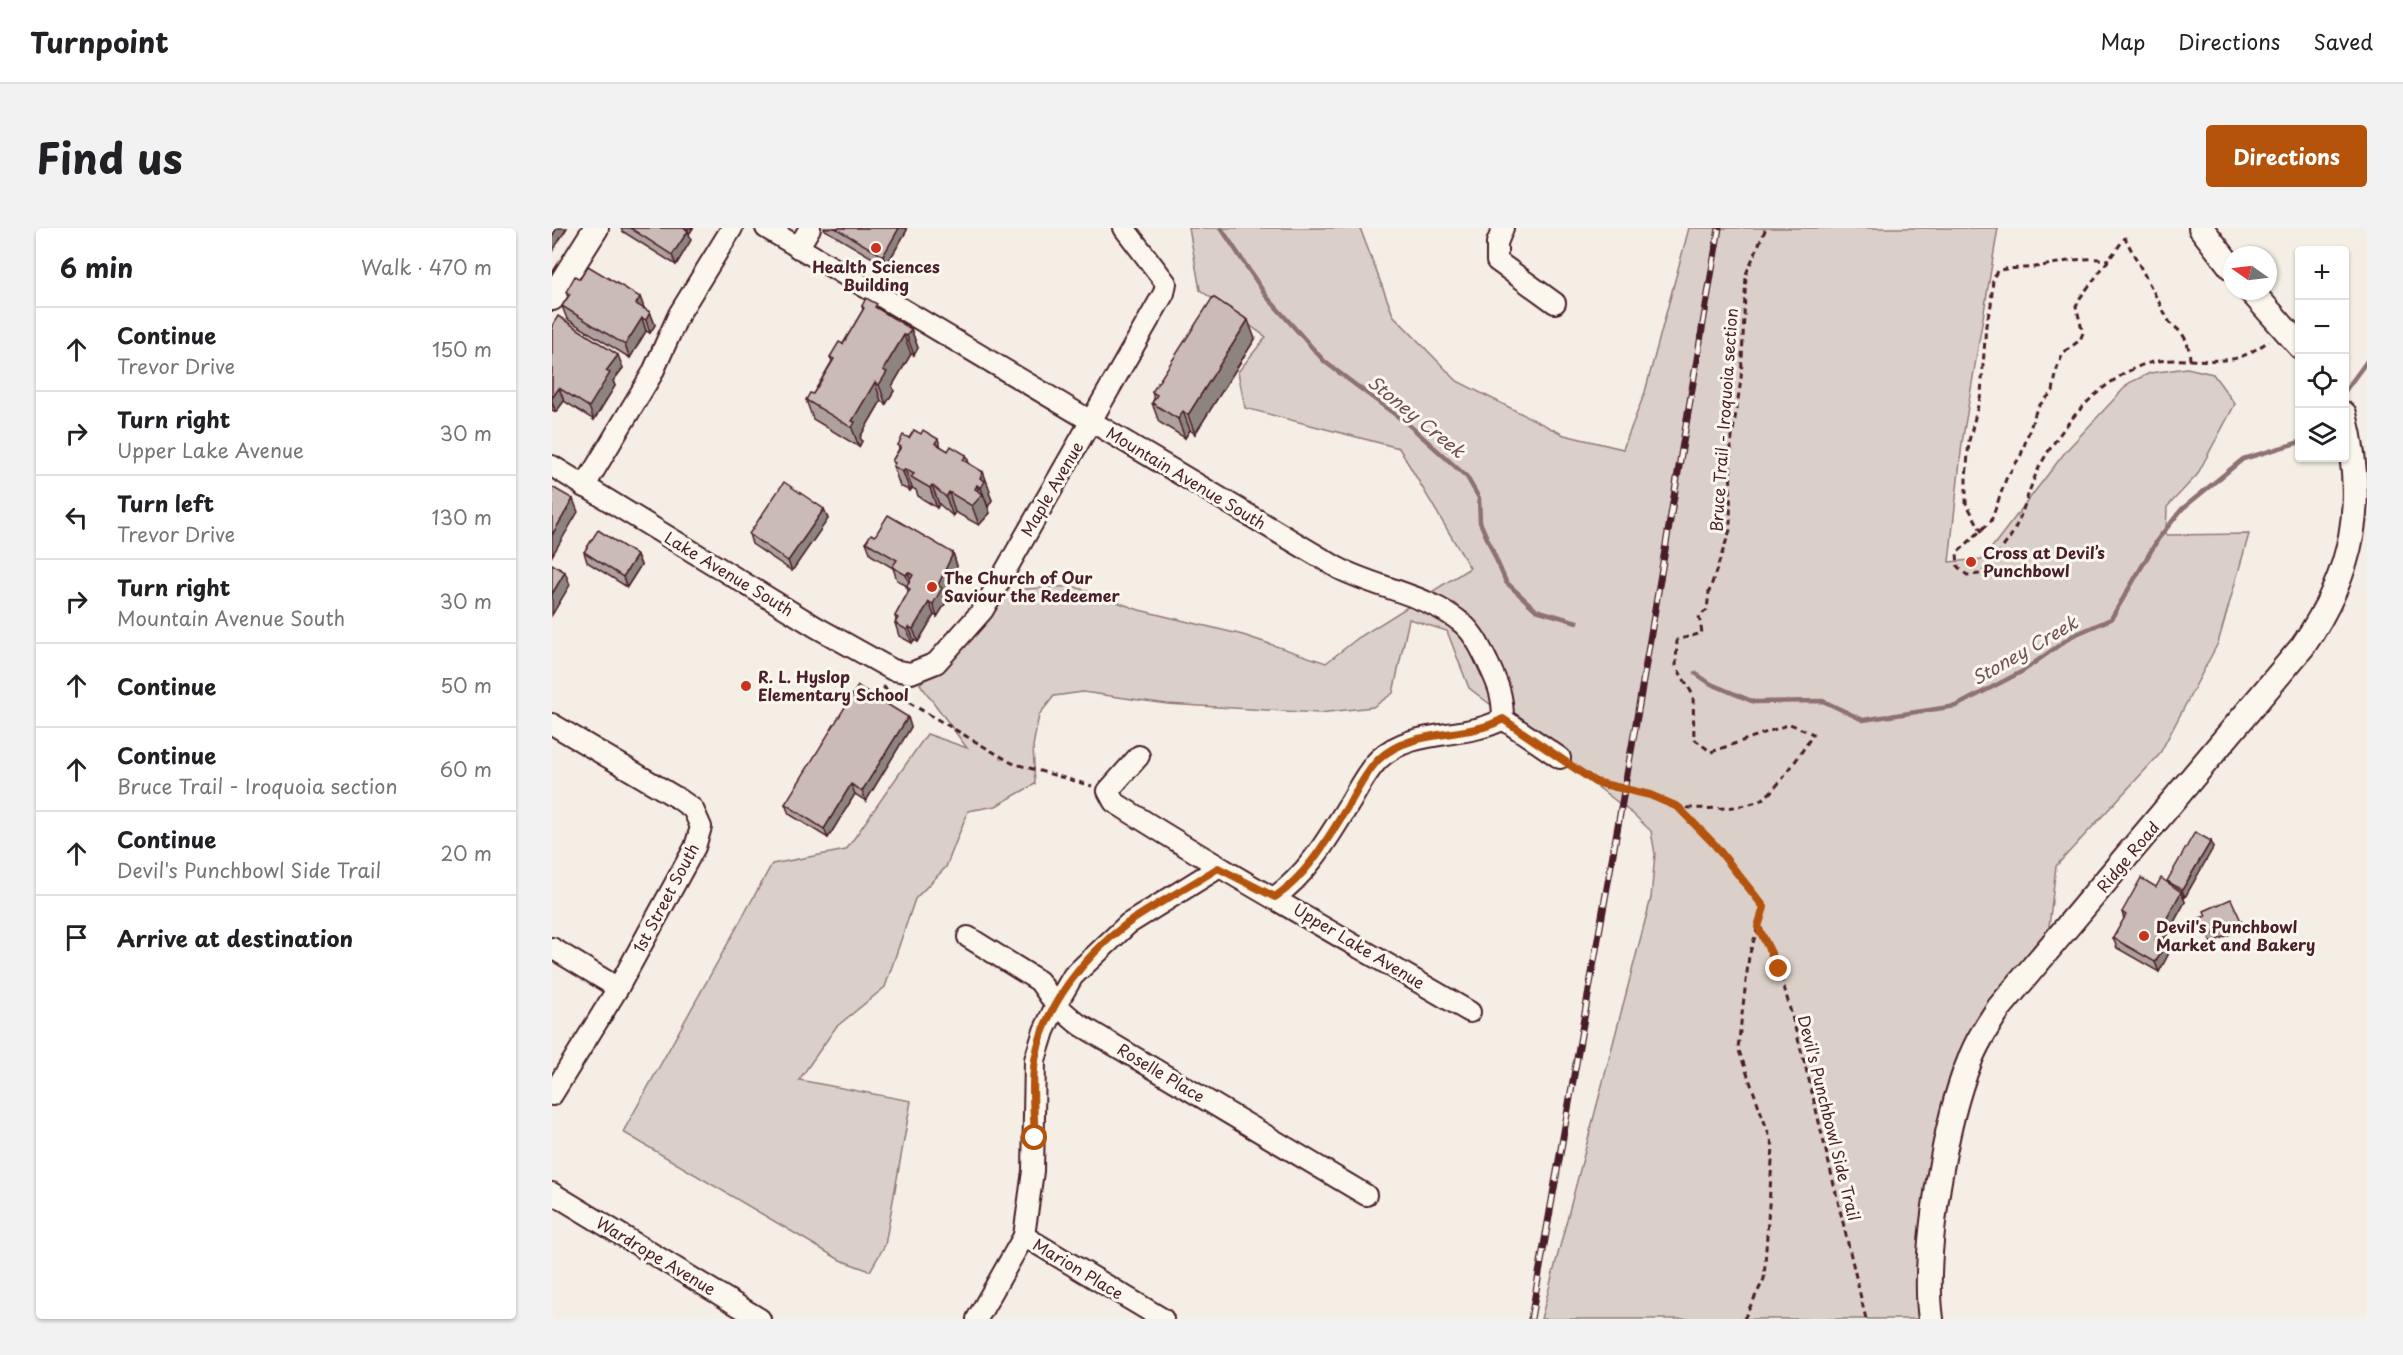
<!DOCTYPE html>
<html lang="en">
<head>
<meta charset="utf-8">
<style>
	:root { --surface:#fff; --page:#f2f2f2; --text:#202124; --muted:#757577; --line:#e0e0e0; --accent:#b45309 }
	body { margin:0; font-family:"Playpen Sans",sans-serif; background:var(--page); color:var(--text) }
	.controls { position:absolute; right:18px; top:18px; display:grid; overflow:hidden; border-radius:6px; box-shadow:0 2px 4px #0004 }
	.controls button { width:54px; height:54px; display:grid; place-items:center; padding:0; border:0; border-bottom:2px solid var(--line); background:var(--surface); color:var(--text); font:30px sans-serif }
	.compass { position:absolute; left:1671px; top:18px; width:54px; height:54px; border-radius:50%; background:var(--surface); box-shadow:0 2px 4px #0004; rotate:284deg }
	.stop { position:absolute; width:18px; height:18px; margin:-14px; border:4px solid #b45309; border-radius:50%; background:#fff }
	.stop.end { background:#b45309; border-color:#fff; box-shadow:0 2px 6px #0008 }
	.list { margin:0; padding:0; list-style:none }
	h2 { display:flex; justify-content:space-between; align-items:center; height:78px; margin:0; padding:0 24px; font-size:26px }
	h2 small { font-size:20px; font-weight:400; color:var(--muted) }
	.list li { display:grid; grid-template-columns:39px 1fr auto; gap:18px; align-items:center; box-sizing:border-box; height:84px; padding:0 24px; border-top:2px solid var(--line) }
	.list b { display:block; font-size:22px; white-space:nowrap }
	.list p { margin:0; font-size:20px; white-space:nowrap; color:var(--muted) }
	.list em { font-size:20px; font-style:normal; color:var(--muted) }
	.icon { flex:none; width:33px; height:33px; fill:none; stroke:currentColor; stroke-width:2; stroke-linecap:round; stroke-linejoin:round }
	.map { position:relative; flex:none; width:1815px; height:1091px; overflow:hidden; border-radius:6px }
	header { display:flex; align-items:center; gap:36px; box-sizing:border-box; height:84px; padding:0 30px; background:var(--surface); border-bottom:2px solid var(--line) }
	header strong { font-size:28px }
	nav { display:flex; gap:33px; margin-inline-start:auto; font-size:21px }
	.intro { display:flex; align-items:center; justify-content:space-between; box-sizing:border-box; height:144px; padding:0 36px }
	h1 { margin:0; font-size:42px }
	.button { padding:15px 27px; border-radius:6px; background:var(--accent); color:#fff; font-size:21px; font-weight:700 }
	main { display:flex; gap:36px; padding:0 36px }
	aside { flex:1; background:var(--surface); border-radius:6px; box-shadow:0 2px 4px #0004 }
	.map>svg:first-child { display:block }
	.green { fill:#dbd0c9; stroke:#92787a; stroke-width:1.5 }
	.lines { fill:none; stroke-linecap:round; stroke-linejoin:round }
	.stream { stroke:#8d7174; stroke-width:4.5 }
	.minor-casing { stroke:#4a1f2b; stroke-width:24 }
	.major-casing { stroke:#4a1f2b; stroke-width:28 }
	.path { stroke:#4a1f2b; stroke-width:3; stroke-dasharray:6 4.5; stroke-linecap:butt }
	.minor { stroke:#fbf7ec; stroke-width:20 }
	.major { stroke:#fbf7ec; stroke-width:24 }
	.rail-casing { stroke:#4a1f2b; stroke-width:7 }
	.rail { stroke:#fbf7ec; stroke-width:4.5; stroke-dasharray:14; stroke-linecap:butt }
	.wall { fill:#aea19d; stroke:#4a1f2b; stroke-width:1.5 }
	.shaded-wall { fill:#8d837f; stroke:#4a1f2b; stroke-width:1.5 }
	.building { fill:#cabbb6; stroke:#4a1f2b; stroke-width:1.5 }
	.route { stroke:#b45309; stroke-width:8 }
	.poi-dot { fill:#c8321e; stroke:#fbf7ec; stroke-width:2 }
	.labels { text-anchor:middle; stroke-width:6; stroke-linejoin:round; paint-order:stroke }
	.poi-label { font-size:16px; font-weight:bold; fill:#4a1f2b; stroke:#fbf7ec; text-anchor:start }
	.street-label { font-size:16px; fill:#4a1f2b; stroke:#fbf7ec }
	.water-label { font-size:18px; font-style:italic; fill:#714f56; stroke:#fbf7ec }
</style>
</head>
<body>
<header>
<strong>Turnpoint</strong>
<nav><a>Map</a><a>Directions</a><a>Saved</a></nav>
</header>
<div class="intro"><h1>Find us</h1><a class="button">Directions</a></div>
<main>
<aside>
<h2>6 min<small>Walk · 470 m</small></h2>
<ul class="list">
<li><svg class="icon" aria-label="ahead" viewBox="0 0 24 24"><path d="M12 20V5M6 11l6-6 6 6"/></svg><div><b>Continue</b><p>Trevor Drive</p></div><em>150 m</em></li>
<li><svg class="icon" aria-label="right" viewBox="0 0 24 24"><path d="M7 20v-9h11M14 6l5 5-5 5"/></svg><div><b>Turn right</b><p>Upper Lake Avenue</p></div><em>30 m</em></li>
<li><svg class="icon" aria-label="left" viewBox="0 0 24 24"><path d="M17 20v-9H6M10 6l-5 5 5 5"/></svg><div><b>Turn left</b><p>Trevor Drive</p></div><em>130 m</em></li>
<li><svg class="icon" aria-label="right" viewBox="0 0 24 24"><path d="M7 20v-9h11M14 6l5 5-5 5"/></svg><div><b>Turn right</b><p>Mountain Avenue South</p></div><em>30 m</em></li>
<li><svg class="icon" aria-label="ahead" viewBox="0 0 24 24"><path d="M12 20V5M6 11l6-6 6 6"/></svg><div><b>Continue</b></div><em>50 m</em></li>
<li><svg class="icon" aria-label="ahead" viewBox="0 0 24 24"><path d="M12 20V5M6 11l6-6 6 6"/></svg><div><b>Continue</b><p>Bruce Trail - Iroquoia section</p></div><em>60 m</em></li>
<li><svg class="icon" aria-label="ahead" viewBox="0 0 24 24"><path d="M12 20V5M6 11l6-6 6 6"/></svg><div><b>Continue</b><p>Devil's Punchbowl Side Trail</p></div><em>20 m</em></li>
<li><svg class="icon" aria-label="arrive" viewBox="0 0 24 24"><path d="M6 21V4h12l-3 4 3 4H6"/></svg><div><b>Arrive at destination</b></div></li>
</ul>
</aside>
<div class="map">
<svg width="1815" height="1091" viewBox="0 0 1815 1091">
	<rect width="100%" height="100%" fill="#f4eee4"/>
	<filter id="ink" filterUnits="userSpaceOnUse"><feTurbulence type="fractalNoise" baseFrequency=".0167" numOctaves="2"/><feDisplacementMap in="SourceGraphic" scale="12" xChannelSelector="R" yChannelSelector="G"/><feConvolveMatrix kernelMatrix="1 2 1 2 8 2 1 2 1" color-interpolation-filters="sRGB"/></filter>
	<g filter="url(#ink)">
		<path class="green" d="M637 0H808L841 87 905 153 1012 207 1071 221 1093 164 1137 0H1446L1410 215 1397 334 1431 331 1514 223 1577 155 1598 145 1635 140 1661 146 1683 176 1645 247 1615 279 1614 307 1697 306 1666 415 1607 527 1504 638 1496 707 1415 814 1369 994 1367 1091H989L1099 670 1103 626 1099 603 1081 586 917 460 895 403 857 391 841 465 821 479 767 485 615 476 531 464 502 468 487 487 481 518 483 556 444 578 416 583 394 639 363 671 333 759 284 799 247 852 359 873 333 1017 318 1043 288 1032 71 904 220 636 294 622 375 506 415 520 368 456 381 441 427 364 521 358 587 382 691 407 774 435 806 410 918 340 847 220 693 180 686 144 714 109 648 62Z"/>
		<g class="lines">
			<g class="stream">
				<path d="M669 0 715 69 773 134 857 197 915 249 927 270 928 294 954 354 984 382 1025 394"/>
				<path d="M1793 163 1815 133"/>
				<path d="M1143 445 1159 456 1202 474 1271 473 1311 492 1404 478 1471 443 1520 408 1559 391 1606 311 1630 281 1691 231 1748 214"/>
			</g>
			<defs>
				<g id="minor">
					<path d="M214 0 786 340C825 360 877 367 911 396 923 407 929 421 936 435 946 456 951 467 951 491L1008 530"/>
					<path d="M951 0 945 15V33L1003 75"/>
					<path d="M246 20 258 0"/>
					<path d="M0 238 264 399 341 442 359 445 384 435 431 382 612 65 614 55 572 0"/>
					<path d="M32 259 100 146 127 86 180 0"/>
					<path d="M0 496 127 571 141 581 149 599 143 619 66 760 0 867"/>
					<path d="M587 528 556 563 562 574C678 648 799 714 918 784"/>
					<path d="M723 669C757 645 778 607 799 573 807 559 815 543 827 531 861 499 914 512 951 491"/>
					<path d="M416 709 487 753 504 777 525 795 814 967"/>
					<path d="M0 720 66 760"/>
					<path d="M0 965 208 1091"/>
					<path d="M472 1008 611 1091"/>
					<path d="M425 1091 472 1008 481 943 483 832 492 803 504 777 521 748 576 696 666 640"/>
				</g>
				<g id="major">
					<path d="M1649 0 1680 40"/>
					<path d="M1699 63 1748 118"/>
					<path d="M0 70 44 0"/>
					<path d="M1379 1091C1370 1027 1393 892 1418 832 1425 813 1436 797 1447 780L1751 418C1802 343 1815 275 1792 186"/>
				</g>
			</defs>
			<use href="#minor" class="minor-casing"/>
			<use href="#major" class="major-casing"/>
			<g class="path">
				<path d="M1638 132C1637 114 1633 106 1618 95L1573 10 1528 70 1524 78 1531 105 1528 112 1511 125 1505 141 1501 163 1485 180 1469 227 1454 251 1439 293 1405 325 1406 339 1415 347 1429 346C1439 333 1452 320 1460 306 1473 283 1477 257 1490 234 1512 196 1541 161 1581 141 1612 125 1648 136 1680 131 1693 129 1706 120 1717 113"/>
				<path d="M1430 304 1414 275V251L1417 213 1429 166 1434 97 1439 77 1441 51 1445 43C1457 39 1470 41 1483 39 1511 35 1527 28 1557 32"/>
				<path d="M333 458 332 460 460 535 540 558"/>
				<path d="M1023 540 1055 559 1098 567 1126 579"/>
				<path d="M1207 701 1227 740 1257 852 1314 1091"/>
				<path d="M1192 1091 1212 1051 1221 918 1186 820 1197 728 1212 679 1162 616 1126 579C1151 581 1181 582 1205 574 1223 567 1251 522 1261 506L1238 496 1159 524 1142 511 1141 467 1124 438 1125 412 1150 405 1147 388 1155 382 1157 364 1178 302 1179 216 1189 152 1194 46 1214 0"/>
			</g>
			<use href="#minor" class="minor"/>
			<use href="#major" class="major"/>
			<defs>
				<path id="rail" d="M979 1091 1083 501 1167 0"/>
			</defs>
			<use href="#rail" class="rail-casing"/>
			<use href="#rail" class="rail"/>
		</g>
		<g class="wall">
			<path d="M69 0H141L137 6 139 12 124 37 70 3Z"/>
			<path d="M272 0H354L355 2 334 38 273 2Z"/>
			<path d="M28 51 88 69 92 81 98 84 103 97 98 105 94 103 78 130 15 91 10 78 16 69 14 64Z"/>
			<path d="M310 78 327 81 359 101 366 120 362 127 359 126 340 158 342 163 334 176 329 173 308 209 310 213 307 219 261 191 254 172 261 166 280 133 278 129 291 116 311 82Z"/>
			<path d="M0 98 71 140 61 153 63 158 42 192 12 173 4 184 0 182Z"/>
			<path d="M703 111 643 206 638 202 633 210 607 194 600 175 602 171 600 164Z"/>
			<path d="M369 206 386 211 389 219 396 223 414 227 417 236 431 244 438 263 437 265 440 272 436 279 435 278 438 285 427 297 403 284 401 288 387 276 385 280 366 268 364 262 360 260 358 263 348 258 341 238 342 237 340 233 347 221 346 217Z"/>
			<path d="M272 281 276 291 240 343 200 316 197 306Z"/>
			<path d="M323 308 401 325 405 338 392 366 395 373 385 389 382 387 366 414 362 412 360 415 347 408 343 395 344 392 343 388 356 364 355 358 345 352 341 340 319 327 314 314Z"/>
			<path d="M32 324 85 327 89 337 75 359 35 334Z"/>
			<path d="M359 499 314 573 303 566 276 610 237 586 233 576Z"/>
			<path d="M1659 613 1661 620 1633 669 1631 668 1633 674 1610 716 1613 717 1616 727 1607 744 1565 720 1561 710 1572 691 1570 684 1604 659 1615 655Z"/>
			<path d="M1648 690 1689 693 1691 700 1659 715Z"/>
		</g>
		<g class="shaded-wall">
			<path d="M5 0H15L0 24V8Z"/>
			<path d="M135 0H141L137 6Z"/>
			<path d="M347 0H354L355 2 334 38 331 28Z"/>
			<path d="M136 3 139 12 124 37 120 27Z"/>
			<path d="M88 69 93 82 84 76Z"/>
			<path d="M98 84 103 97 98 105 94 92Z"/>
			<path d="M90 90 94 103 78 130 73 117Z"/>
			<path d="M696 92 703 111 643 206 636 187Z"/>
			<path d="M359 101 366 120 362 127 355 108Z"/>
			<path d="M352 107 359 126 340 158 342 163 334 176 327 157 331 142Z"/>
			<path d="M66 127 71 140 61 153 63 158 42 192 37 179 54 143Z"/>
			<path d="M323 154 329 173 308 209 310 213 307 219 300 200V193Z"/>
			<path d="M7 160 12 173 4 184 0 174V170Z"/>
			<path d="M631 183 638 202 633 210 626 191Z"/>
			<path d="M414 227 421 246 411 232Z"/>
			<path d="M353 241 360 260 358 263 351 244Z"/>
			<path d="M431 244 438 263 437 265 440 272 436 279 429 260 428 250Z"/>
			<path d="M380 257 387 276 385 280 378 260Z"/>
			<path d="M425 257 429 268 431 266 438 285 427 297 420 278 423 261Z"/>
			<path d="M397 264 403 284 401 288 394 269Z"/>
			<path d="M21 271 26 284 0 328V307Z"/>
			<path d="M272 281 276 291 240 343 236 333Z"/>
			<path d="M401 325 405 338 392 366 395 373 385 389 381 376 386 357Z"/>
			<path d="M85 327 89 337 75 359 71 349Z"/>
			<path d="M13 344 18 357 0 387V366Z"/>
			<path d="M356 344 361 357 359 360 354 347Z"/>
			<path d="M377 374 382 387 366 414 361 401Z"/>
			<path d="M357 399 362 412 360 415 355 402Z"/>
			<path d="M356 489 359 499 314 573 310 563Z"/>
			<path d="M299 556 303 566 276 610 272 601Z"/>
			<path d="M1659 613 1661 620 1633 669 1630 662Z"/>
			<path d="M1629 664 1633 674 1606 722 1603 712Z"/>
			<path d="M1613 717 1616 727 1607 744 1603 734Z"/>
		</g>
		<g class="building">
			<path d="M0 0H5L0 8Z"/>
			<path d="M78 0H132L136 3 120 27Z"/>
			<path d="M283 0H347L331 28Z"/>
			<path d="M36 38 88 69 84 76 98 84 94 92 90 90 73 117 10 78 18 66 14 64 23 48 28 51Z"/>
			<path d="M661 69 696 92 636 187 631 183 626 191 600 175 605 167 600 164Z"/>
			<path d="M314 70 325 76 323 79 359 101 355 108 352 107 331 142 335 144 327 157 323 154 300 193 303 194 300 200 254 172 258 165 261 166 282 131 278 129 287 114 291 116 312 80 310 78Z"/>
			<path d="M6 88 66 127 54 143 58 145 37 179 7 160 0 170V98Z"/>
			<path d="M362 202 369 206 371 202 386 211 383 215 396 223 399 218 414 227 411 232 431 244 428 250 433 253 429 260 425 257 423 261 431 266 420 278 397 264 394 269 380 257 378 260 359 249 362 246 353 241 351 244 341 238 343 235 340 233 349 219 346 217 351 207 357 210Z"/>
			<path d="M232 254 272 281 236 333 197 306Z"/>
			<path d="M0 259 21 271 0 307Z"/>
			<path d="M336 287 401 325 386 357 390 360 381 376 377 374 361 401 357 399 355 402 343 395 346 390 343 388 358 361 354 359 361 347 356 344 354 347 340 339 345 332 314 314 319 306 323 308Z"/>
			<path d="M46 302 85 327 71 349 32 324Z"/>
			<path d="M0 336 13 344 0 366Z"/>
			<path d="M306 458 356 489 310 563 299 556 272 601 233 576Z"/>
			<path d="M1643 604 1659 613 1630 662 1615 653Z"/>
			<path d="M1589 650 1604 659 1609 650 1629 664 1603 712 1613 717 1603 734 1561 710 1574 687 1570 684Z"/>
			<path d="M1679 671 1689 693 1656 708 1648 690 1654 688 1652 683Z"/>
		</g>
	</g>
	<g class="lines" filter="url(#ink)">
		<path class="route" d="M483 910C482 885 479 858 483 832 492 778 533 727 576 695 605 675 637 659 666 640L723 669C757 646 778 607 799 573 807 559 815 543 827 531 861 499 914 512 951 491L1043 554 1098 567 1126 579 1162 616 1212 679 1206 699 1227 741"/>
	</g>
	<g class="poi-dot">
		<circle cx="324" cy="20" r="6"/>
		<circle cx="1419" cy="334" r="6"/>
		<circle cx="380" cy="359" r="6"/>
		<circle cx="194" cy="458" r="6"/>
		<circle cx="1592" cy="708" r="6"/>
	</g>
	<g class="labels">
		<g class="poi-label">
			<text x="324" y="45" text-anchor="middle">Health Sciences<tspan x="324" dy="18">Building</tspan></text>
			<text x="1431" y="331">Cross at Devil’s<tspan x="1431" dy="18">Punchbowl</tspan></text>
			<text x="392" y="356">The Church of Our<tspan x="392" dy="18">Saviour the Redeemer</tspan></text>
			<text x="206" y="455">R. L. Hyslop<tspan x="206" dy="18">Elementary School</tspan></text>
			<text x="1604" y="705">Devil's Punchbowl<tspan x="1604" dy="18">Market and Bakery</tspan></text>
		</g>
		<g class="street-label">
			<text transform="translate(1172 192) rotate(-86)" y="6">Bruce Trail - Iroquoia section</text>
			<text transform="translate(634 250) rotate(31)" y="6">Mountain Avenue South</text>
			<text transform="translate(500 261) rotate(-60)" y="6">Maple Avenue</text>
			<text transform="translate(177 346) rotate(31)" y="6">Lake Avenue South</text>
			<text transform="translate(1576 629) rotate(-50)" y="6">Ridge Road</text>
			<text transform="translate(114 670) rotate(-62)" y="6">1st Street South</text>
			<text transform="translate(807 718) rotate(31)" y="6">Upper Lake Avenue</text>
			<text transform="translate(609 845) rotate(31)" y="6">Roselle Place</text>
			<text transform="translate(1277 890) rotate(76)" y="6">Devil's Punchbowl Side Trail</text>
			<text transform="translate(104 1028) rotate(31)" y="6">Wardrope Avenue</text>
			<text transform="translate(526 1041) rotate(31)" y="6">Marion Place</text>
		</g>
		<g class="water-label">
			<text transform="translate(864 189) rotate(39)" y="6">Stoney Creek</text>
			<text transform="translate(1473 423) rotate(-30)" y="6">Stoney Creek</text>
		</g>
	</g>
</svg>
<div class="controls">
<button>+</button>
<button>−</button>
<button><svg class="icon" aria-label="locate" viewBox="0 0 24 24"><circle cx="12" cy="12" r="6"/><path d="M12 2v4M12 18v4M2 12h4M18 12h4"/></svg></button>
<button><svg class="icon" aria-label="layers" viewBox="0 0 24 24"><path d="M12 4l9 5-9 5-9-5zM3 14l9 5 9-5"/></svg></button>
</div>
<svg class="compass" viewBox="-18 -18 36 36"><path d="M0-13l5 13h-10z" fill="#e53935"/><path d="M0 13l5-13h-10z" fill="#757577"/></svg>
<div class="stop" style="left:483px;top:910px"></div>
<div class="stop end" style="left:1227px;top:741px"></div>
</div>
</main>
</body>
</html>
